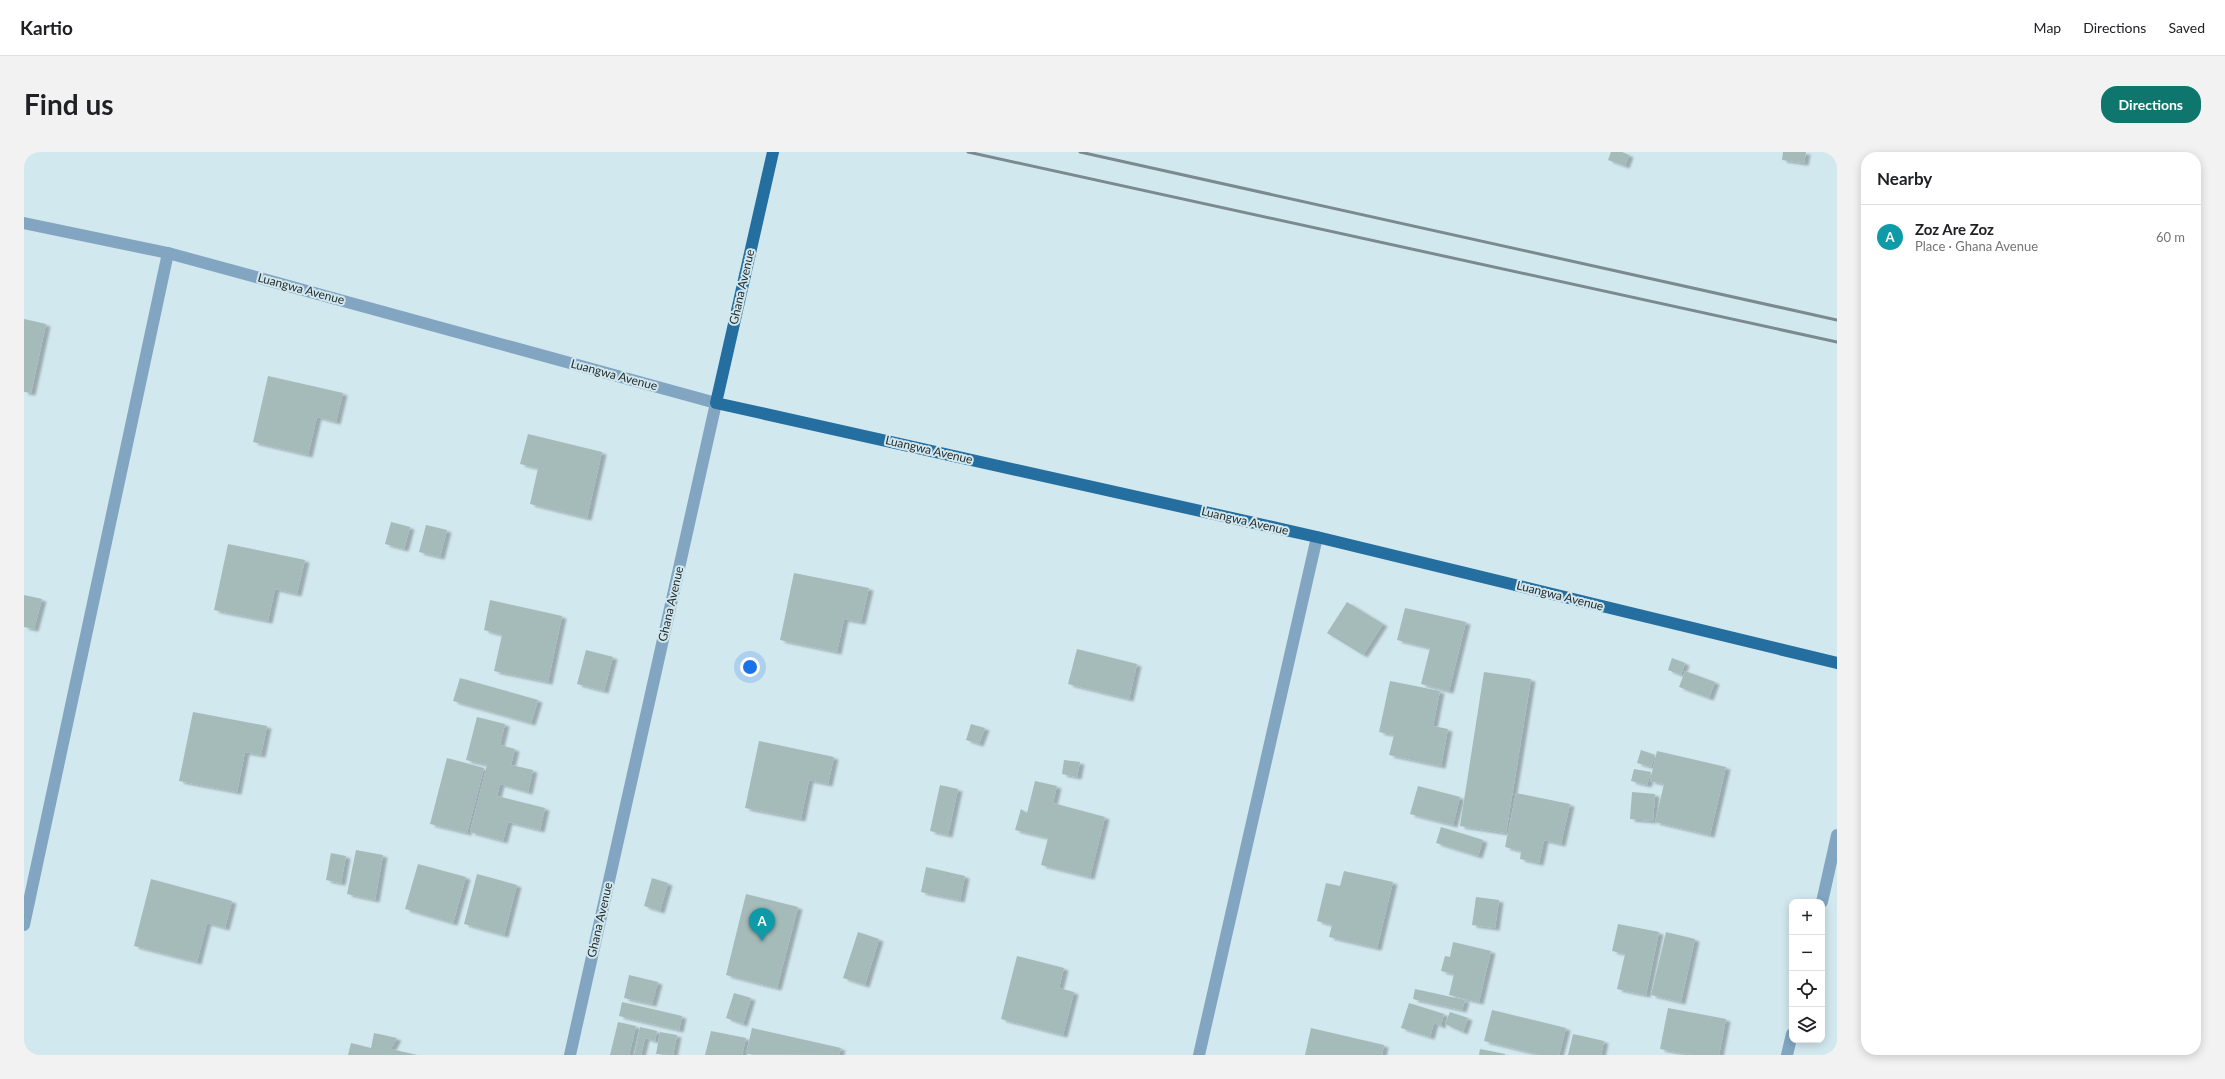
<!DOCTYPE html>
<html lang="en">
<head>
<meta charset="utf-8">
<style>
	:root { --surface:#fff; --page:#f2f2f2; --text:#202124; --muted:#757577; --line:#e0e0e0; --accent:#0f766e }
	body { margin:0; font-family:Lato,sans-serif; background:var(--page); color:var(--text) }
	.controls { position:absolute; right:12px; bottom:12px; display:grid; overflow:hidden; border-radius:8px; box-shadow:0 2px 10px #0003 }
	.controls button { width:36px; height:36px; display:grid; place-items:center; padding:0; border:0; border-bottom:1px solid var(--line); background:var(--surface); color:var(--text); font:20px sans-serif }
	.you { position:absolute; left:726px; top:515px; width:14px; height:14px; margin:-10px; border:3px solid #fff; border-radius:50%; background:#1a73e8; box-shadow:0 0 0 6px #1a73e833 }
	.badge { display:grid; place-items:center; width:26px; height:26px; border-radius:50%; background:var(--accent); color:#fff; font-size:13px; font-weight:700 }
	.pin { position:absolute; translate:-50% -33px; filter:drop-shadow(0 1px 2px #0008) }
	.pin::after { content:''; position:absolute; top:21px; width:14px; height:12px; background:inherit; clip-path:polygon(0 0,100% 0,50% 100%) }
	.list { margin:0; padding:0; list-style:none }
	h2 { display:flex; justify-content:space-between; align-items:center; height:52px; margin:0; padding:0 16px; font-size:17px }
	h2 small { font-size:13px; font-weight:400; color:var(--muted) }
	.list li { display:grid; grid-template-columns:26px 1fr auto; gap:12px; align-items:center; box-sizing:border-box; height:64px; padding:0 16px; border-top:1px solid var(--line) }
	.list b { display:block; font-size:15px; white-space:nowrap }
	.list p { margin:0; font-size:13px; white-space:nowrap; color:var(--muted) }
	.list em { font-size:13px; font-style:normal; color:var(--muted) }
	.icon { flex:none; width:22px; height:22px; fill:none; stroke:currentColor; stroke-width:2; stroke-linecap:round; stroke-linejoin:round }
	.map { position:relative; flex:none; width:1813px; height:903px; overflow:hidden; border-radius:16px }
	header { display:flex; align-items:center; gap:24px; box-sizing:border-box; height:56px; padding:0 20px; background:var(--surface); border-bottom:1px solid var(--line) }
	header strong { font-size:19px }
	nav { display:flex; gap:22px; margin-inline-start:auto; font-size:14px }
	.intro { display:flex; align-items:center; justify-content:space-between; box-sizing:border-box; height:96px; padding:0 24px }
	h1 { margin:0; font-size:28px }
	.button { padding:10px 18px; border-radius:16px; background:var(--accent); color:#fff; font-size:14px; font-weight:700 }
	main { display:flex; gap:24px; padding:0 24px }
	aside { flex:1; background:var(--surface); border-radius:16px; box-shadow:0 2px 10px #0003 }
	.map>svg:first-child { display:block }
	.building { fill:#a4bbba; filter:url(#shadow) }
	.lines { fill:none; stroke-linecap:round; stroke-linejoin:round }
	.minor { stroke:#82a6c1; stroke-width:12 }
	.major { stroke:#246fa0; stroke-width:12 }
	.rail { stroke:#7b8a8f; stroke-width:3 }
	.labels { text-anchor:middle; stroke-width:4; stroke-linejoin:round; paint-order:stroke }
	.street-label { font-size:12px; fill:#252d30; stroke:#d2e8ef }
</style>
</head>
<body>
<header>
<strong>Kartio</strong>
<nav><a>Map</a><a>Directions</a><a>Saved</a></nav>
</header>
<div class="intro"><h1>Find us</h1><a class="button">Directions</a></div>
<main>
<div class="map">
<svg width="1813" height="903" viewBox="0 0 1813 903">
	<defs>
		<filter id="shadow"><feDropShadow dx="4.5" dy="2.5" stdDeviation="1" flood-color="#0004"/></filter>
	</defs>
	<rect width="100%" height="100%" fill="#d2e8ef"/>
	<g class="building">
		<path d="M1587 0H1598L1605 3 1601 14 1584 8Z"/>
		<path d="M1759 0H1782L1780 11 1758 8Z"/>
		<path d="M0 167 22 172 7 241 0 240Z"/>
		<path d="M244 224 319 241 312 270 293 265 284 303 229 290Z"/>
		<path d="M504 282 578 300 563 366 506 352 514 316 496 312Z"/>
		<path d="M367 370 386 375 380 397 361 392Z"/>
		<path d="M402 373 423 378 416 405 395 400Z"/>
		<path d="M204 392 281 408 273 442 251 437 244 469 190 458Z"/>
		<path d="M770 421 845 436 837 470 820 467 813 500 756 488Z"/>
		<path d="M0 443 18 447 10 477 0 475Z"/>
		<path d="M466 448 538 464 524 530 470 519 478 483 460 478Z"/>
		<path d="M1323 450 1359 472 1339 503 1303 481Z"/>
		<path d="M1381 456 1442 470 1425 539 1397 532 1406 496 1373 488Z"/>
		<path d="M1053 497 1113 512 1105 547 1044 532Z"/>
		<path d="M562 498 589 505 580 539 553 532Z"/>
		<path d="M1648 506 1661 511 1657 523 1644 518Z"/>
		<path d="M1661 519 1691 530 1685 546 1655 535Z"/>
		<path d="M1460 520 1507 527 1482 681 1436 674Z"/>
		<path d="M436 526 514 548 507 571 429 549Z"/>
		<path d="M1366 529 1416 539 1409 574 1424 577 1417 614 1365 603 1370 583 1355 580Z"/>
		<path d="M169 560 243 574 237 603 221 600 213 640 155 629Z"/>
		<path d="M453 565 481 572 476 593 491 597 487 613 509 618 504 640 476 632 473 644 521 656 516 678 484 670 479 689 446 680 463 613 442 608Z"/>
		<path d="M947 572 961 576 955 592 942 588Z"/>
		<path d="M735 589 810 605 804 632 785 628 777 667 721 656Z"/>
		<path d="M1617 598 1631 603 1627 615 1613 611Z"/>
		<path d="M1633 599 1702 615 1686 683 1631 670 1640 632 1626 629Z"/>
		<path d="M423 606 460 616 443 681 406 672Z"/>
		<path d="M1040 608 1056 610 1053 625 1038 622Z"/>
		<path d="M1610 617 1627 620 1623 633 1607 629Z"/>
		<path d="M1011 629 1033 634 1029 651 1081 665 1066 725 1017 713 1024 686 991 678 997 657 1003 661Z"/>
		<path d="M916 633 934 637 924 683 906 679Z"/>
		<path d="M1394 634 1436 645 1429 673 1386 662Z"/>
		<path d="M1608 640 1631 642 1629 669 1606 667Z"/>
		<path d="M1492 641 1546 652 1537 692 1520 688 1515 711 1496 707 1497 699 1481 695Z"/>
		<path d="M1417 675 1459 688 1454 704 1412 691Z"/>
		<path d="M332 698 359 703 351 748 323 742Z"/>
		<path d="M307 701 322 704 317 731 302 728Z"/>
		<path d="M394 712 442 725 429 771 381 757Z"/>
		<path d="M902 715 941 724 936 748 897 740Z"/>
		<path d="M1320 719 1369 730 1353 796 1305 785 1308 773 1293 769 1302 731 1316 734Z"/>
		<path d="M453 722 493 733 480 783 440 772Z"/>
		<path d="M628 726 644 731 636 759 620 754Z"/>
		<path d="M127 727 208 749 201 776 183 771 173 810 110 794Z"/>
		<path d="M722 742 774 755 753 836 702 823Z"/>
		<path d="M1452 745 1475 748 1471 776 1448 773Z"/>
		<path d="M1594 772 1635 780 1622 843 1593 837 1601 802 1588 799Z"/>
		<path d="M834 780 855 787 841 833 819 826Z"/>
		<path d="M1642 780 1671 787 1657 850 1627 843Z"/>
		<path d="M1429 790 1467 799 1455 850 1425 843 1430 822 1417 819 1421 804 1426 805Z"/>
		<path d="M993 804 1040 816 1035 836 1050 840 1039 883 977 867Z"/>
		<path d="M605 823 634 830 628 852 600 846Z"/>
		<path d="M1391 837 1441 848 1438 858 1389 847Z"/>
		<path d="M710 841 727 846 719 872 702 866Z"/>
		<path d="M598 850 658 864 655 878 595 864Z"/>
		<path d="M1385 851 1420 862 1417 874 1410 871 1406 885 1377 876Z"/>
		<path d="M1644 856 1702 867 1695 903H1670L1636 897Z"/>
		<path d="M1468 858 1542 876 1535 903H1517L1460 889Z"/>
		<path d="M1426 860 1444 866 1439 880 1421 872Z"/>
		<path d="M594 870 612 874 605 903H586Z"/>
		<path d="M616 875 633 879 631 889 621 886 617 903H610Z"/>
		<path d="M728 876 817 896 815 903 722 902Z"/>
		<path d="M1287 876 1360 893 1358 903H1281Z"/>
		<path d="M687 879 722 886 718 903H681Z"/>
		<path d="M636 880 653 883 649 903 632 902Z"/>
		<path d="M350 881 373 886 367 897 393 903H324L327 891 347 896Z"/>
		<path d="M1549 882 1580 889 1577 903H1544Z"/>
		<path d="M1456 897 1481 902V903H1455Z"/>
	</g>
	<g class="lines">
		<g class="minor">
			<path d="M0 71 144 101 692 251 546 903"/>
			<path d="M1798 750 1813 683"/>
			<path d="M0 773 144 101"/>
			<path d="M1175 903 1293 385"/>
			<path d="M1763 903 1768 882"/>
		</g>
		<path class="major" d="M749 0 692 251 1293 385 1813 511"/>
		<g class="rail">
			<path d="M944 0 1813 190"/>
			<path d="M1056 0 1813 168"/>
		</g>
	</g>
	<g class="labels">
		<g class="street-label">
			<text transform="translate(718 135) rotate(-77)" y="4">Ghana Avenue</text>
			<text transform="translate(277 137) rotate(15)" y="4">Luangwa Avenue</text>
			<text transform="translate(590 223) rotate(15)" y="4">Luangwa Avenue</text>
			<text transform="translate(905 298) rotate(13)" y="4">Luangwa Avenue</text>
			<text transform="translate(1221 369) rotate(13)" y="4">Luangwa Avenue</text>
			<text transform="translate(1536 444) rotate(14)" y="4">Luangwa Avenue</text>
			<text transform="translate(647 452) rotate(-77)" y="4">Ghana Avenue</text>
			<text transform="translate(576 768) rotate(-77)" y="4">Ghana Avenue</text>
		</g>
	</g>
</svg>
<div class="controls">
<button>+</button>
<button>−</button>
<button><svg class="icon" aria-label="locate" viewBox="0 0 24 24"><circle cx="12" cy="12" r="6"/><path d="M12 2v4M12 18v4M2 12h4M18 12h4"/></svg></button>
<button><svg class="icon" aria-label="layers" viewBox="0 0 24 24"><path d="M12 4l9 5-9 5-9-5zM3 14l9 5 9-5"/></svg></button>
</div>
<div class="you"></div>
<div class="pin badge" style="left:738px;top:789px;background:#0f9aa8">A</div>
</div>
<aside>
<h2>Nearby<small></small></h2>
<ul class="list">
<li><span class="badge" style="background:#0f9aa8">A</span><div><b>Zoz Are Zoz</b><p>Place · Ghana Avenue</p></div><em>60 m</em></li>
</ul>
</aside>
</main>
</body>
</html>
